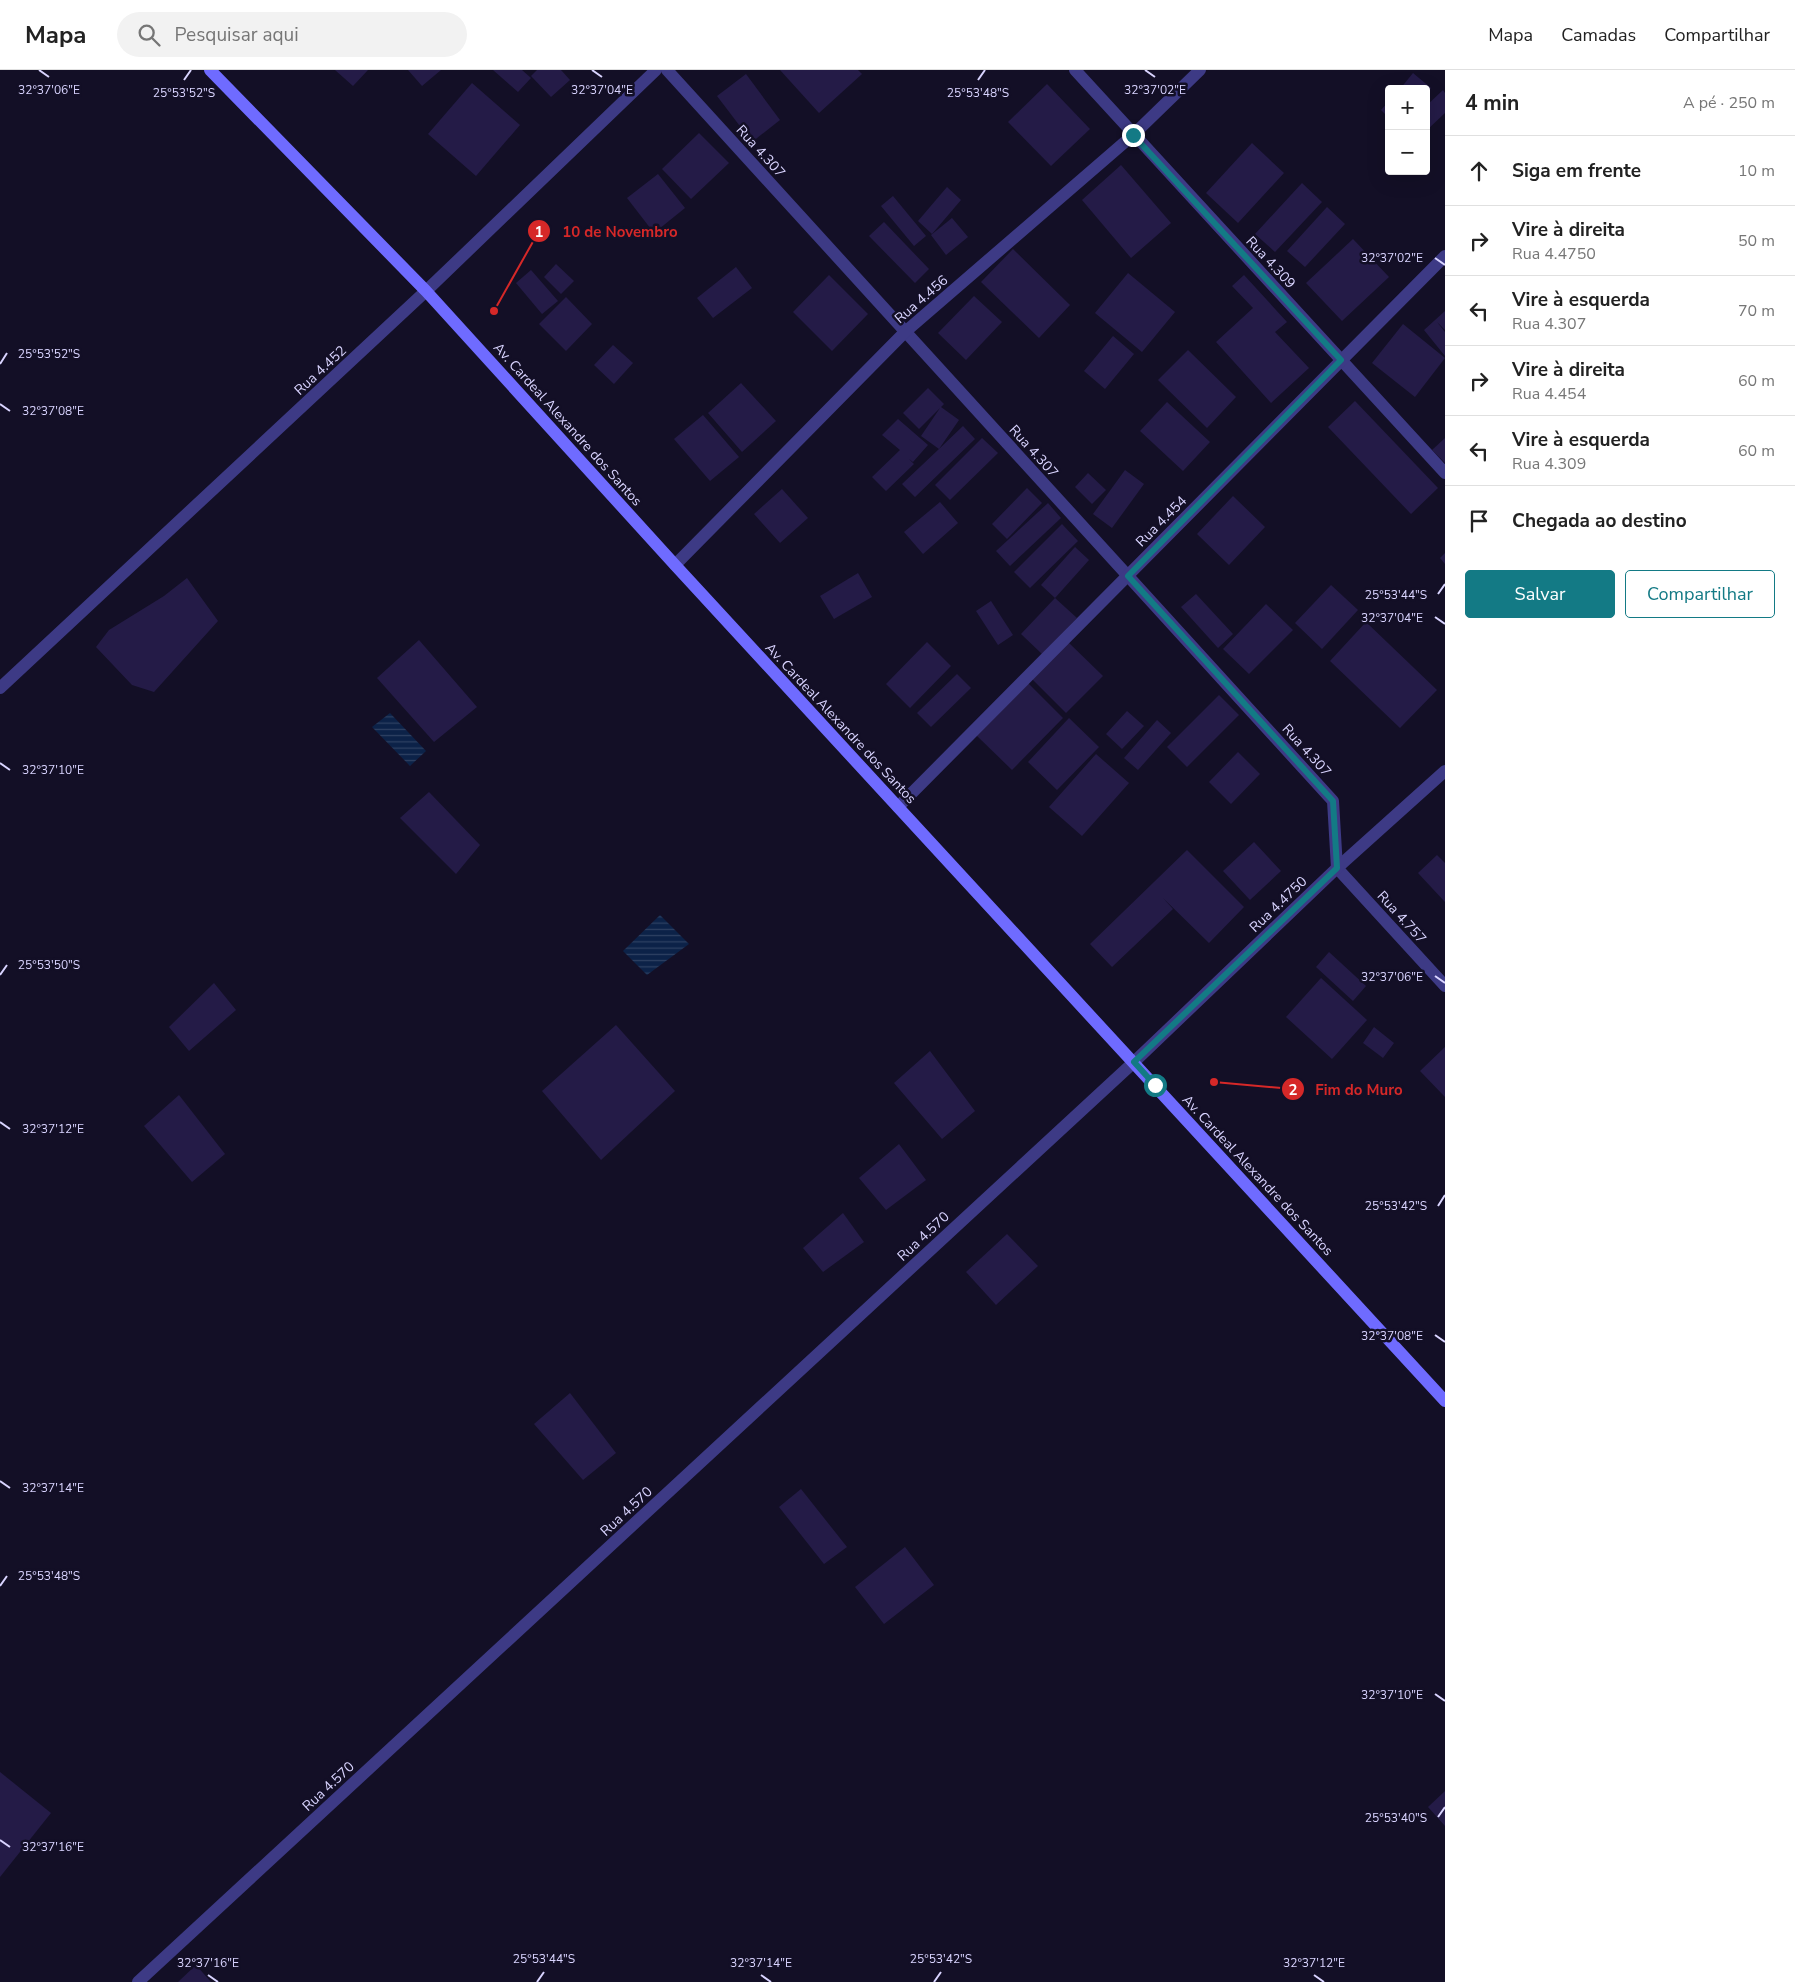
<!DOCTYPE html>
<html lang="pt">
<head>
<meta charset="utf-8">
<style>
	:root { --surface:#fff; --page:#f2f2f2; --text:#222; --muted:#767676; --line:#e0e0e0; --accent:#137a85 }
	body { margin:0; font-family:"Nunito Sans",sans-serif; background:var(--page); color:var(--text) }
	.controls { position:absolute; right:15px; top:15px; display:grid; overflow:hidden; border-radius:5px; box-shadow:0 5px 20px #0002 }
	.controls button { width:45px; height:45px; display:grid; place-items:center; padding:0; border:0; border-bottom:1px solid var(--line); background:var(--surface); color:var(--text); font:25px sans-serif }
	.stop { position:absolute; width:15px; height:15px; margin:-11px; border:4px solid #137a85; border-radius:50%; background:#fff }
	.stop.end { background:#137a85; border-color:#fff; box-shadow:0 1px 5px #0008 }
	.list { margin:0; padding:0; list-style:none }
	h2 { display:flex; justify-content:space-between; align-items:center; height:65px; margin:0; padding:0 20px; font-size:21px }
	h2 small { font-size:16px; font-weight:400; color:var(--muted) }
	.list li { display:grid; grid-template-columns:32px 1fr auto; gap:15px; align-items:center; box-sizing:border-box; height:70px; padding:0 20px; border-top:1px solid var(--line) }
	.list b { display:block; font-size:19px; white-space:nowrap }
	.list p { margin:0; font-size:16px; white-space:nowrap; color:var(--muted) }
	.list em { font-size:16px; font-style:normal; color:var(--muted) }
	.actions { display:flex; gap:10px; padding:15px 20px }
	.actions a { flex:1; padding:11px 0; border:1px solid var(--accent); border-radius:5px; text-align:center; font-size:18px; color:var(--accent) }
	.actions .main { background:var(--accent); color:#fff }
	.icon { flex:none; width:28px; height:28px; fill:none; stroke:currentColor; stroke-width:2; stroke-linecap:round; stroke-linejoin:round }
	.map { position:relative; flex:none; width:1445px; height:1912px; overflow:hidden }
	header { display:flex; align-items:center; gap:30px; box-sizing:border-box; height:70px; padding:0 25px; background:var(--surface); border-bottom:1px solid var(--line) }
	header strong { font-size:24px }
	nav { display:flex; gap:28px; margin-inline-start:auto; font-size:18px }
	.search { width:350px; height:45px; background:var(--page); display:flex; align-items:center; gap:12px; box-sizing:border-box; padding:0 18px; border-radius:28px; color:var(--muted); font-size:19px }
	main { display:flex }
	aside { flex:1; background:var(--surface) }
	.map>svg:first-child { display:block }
	.water { fill:url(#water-rules) }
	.building { fill:#241b47 }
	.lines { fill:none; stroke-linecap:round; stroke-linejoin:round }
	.minor { stroke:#3d3a85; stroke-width:12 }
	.secondary { stroke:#6f6bff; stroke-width:12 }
	.route { stroke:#137a85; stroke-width:6 }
	.ticks { fill:none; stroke:#d9d4ff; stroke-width:2 }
	.labels { text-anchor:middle; stroke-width:5; stroke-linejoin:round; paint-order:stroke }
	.street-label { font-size:14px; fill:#d9d4ff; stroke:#130f26 }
	.ticks-label { font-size:12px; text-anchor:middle; fill:#d9d4ff; stroke:#130f26; stroke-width:5; stroke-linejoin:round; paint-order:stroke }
	.leader { fill:none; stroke:#d62828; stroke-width:2 }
	.callout-dot { fill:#d62828; stroke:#130f26; stroke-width:2 }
	.mark-label { font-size:15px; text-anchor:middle; font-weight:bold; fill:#fff }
	.callout-label { font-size:15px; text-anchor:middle; font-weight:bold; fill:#d62828; stroke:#130f26; stroke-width:5; stroke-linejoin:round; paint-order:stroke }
</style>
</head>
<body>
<header>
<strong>Mapa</strong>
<div class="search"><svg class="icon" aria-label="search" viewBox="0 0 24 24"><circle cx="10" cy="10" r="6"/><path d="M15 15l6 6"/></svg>Pesquisar aqui</div>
<nav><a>Mapa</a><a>Camadas</a><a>Compartilhar</a></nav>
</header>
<main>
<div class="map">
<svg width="1445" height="1912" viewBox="0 0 1445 1912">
	<defs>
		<pattern id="water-rules" width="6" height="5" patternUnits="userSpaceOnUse" patternTransform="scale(1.25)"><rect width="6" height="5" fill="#0c2248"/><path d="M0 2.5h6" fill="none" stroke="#2f4163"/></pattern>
	</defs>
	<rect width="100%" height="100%" fill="#130f26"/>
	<g class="water">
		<path d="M390 643 426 681 410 696 372 657Z"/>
		<path d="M660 845 689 874 647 905 623 881Z"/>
	</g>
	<g class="building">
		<path d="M335 0H368L353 16Z"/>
		<path d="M408 0H441L422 16Z"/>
		<path d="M493 0H522L531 8 518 22Z"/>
		<path d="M537 0H561L570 10 551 27 531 6Z"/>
		<path d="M780 0H858L862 4 819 43Z"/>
		<path d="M1413 3 1431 18 1426 23V19H1400Z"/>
		<path d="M746 4 780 50 752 72 717 26Z"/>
		<path d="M472 13 520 55 476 106 428 64Z"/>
		<path d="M1047 14 1090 59 1051 96 1008 52Z"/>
		<path d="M1443 20 1445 23V43L1426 61V36Z"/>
		<path d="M1389 31V48L1381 40Z"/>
		<path d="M699 63 729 93 691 129 662 99Z"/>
		<path d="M1252 73 1284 103 1238 153 1206 123Z"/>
		<path d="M1121 95 1171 153 1131 188 1082 130Z"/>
		<path d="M658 104 685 138 654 163 627 128Z"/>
		<path d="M1302 113 1322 132 1275 182 1255 164Z"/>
		<path d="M947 117 961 130 932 164 918 151Z"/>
		<path d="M893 126 926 166 914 176 881 136Z"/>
		<path d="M1327 137 1345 154 1305 197 1287 181Z"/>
		<path d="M952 148 968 167 946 185 931 165Z"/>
		<path d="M884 152 929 199 915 213 869 166Z"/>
		<path d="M1353 169 1389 207 1342 251 1306 213Z"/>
		<path d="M1013 179 1070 235 1039 268 981 212Z"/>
		<path d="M556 194 574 211 561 224 544 207Z"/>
		<path d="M736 197 752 218 713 248 697 228Z"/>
		<path d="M531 200 558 231 542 244 516 213Z"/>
		<path d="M1128 203 1175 242 1142 282 1095 243Z"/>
		<path d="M829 205 868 244 832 281 793 242Z"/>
		<path d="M1244 205 1287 252 1275 262 1309 298 1271 333 1216 272 1253 238 1232 216Z"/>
		<path d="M974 226 1002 252 966 290 938 263Z"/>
		<path d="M566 227 592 254 566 281 539 254Z"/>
		<path d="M1445 241V260L1437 252 1445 262V286L1424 260Z"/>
		<path d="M1403 254 1445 288 1415 327 1372 293Z"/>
		<path d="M1113 266 1134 284 1105 319 1084 301Z"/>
		<path d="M613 275 633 293 614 314 594 295Z"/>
		<path d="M1188 280 1236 327 1207 358 1158 310Z"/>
		<path d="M741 313 776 351 742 382 708 343Z"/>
		<path d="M928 318 944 334 941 337 959 350 939 379 963 356 975 369 915 427 902 414 939 379 921 366 940 338 919 359 903 343Z"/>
		<path d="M1355 331 1438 418 1411 444 1328 357Z"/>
		<path d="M1167 332 1210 372 1183 401 1140 361Z"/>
		<path d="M703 345 739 387 710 411 674 369Z"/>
		<path d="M898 349 928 375 913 392 909 389 914 394 886 421 872 407 900 380 882 365Z"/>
		<path d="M982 368 998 383 950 430 935 415Z"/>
		<path d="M1445 368V393L1432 380Z"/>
		<path d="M1125 400 1144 414 1112 458 1093 444Z"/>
		<path d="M1088 403 1106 420 1092 434 1075 417Z"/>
		<path d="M1027 418 1042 433 1007 469 992 454Z"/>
		<path d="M782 419 808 448 780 473 754 444Z"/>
		<path d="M1233 426 1265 457 1229 495 1197 464Z"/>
		<path d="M940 432 958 453 923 484 904 462Z"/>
		<path d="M1048 433 1061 448 1010 496 996 481Z"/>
		<path d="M1062 454 1078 471 1030 518 1014 502Z"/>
		<path d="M1075 477 1089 490 1055 528 1041 515Z"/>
		<path d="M1445 483V494L1440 488Z"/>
		<path d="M858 503 872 527 834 549 820 526Z"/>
		<path d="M187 508 218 551 154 622 132 615 96 577 109 560 164 526Z"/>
		<path d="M1331 515 1358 540 1322 579 1295 553Z"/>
		<path d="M1196 524 1233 564 1218 578 1181 537Z"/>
		<path d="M1055 528 1077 548 1042 584 1021 564Z"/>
		<path d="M991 531 1013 565 998 575 976 541Z"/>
		<path d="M1266 534 1293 560 1249 604 1223 579Z"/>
		<path d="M1366 552 1437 620 1400 658 1330 591Z"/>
		<path d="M419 570 477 637 434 672 377 608Z"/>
		<path d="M1067 571 1103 606 1066 643 1031 608Z"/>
		<path d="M927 572 951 596 910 638 886 614Z"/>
		<path d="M957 604 971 618 931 657 917 643Z"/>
		<path d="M1028 613 1063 648 1012 700 976 665Z"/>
		<path d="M1219 625 1239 645 1187 697 1167 677Z"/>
		<path d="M1127 641 1144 656 1122 679 1106 664Z"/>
		<path d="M1069 648 1099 677 1057 720 1028 692Z"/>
		<path d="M1157 650 1171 663 1138 700 1124 688Z"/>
		<path d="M1238 682 1260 704 1231 734 1209 712Z"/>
		<path d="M1096 684 1129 713 1082 766 1049 737Z"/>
		<path d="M429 722 480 775 456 804 400 748Z"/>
		<path d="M1254 772 1281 801 1250 830 1223 801Z"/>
		<path d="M1187 780 1244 837 1209 873 1163 828 1173 839 1112 897 1090 874Z"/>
		<path d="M1437 785 1445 793V832L1418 803Z"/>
		<path d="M1329 882 1366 916 1353 931 1316 897Z"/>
		<path d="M1321 908 1367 950 1332 989 1286 947Z"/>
		<path d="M214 913 236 940 189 981 169 957Z"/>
		<path d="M616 955 675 1021 601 1090 542 1021Z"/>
		<path d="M1374 957 1394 973 1383 988 1363 973Z"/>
		<path d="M1445 977V1027L1420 1001Z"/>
		<path d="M930 981 975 1041 942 1069 894 1013Z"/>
		<path d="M179 1025 225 1084 192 1112 144 1056Z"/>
		<path d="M899 1074 926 1110 886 1140 859 1108Z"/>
		<path d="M843 1143 864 1172 823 1202 803 1178Z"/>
		<path d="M1007 1164 1038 1196 996 1235 966 1202Z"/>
		<path d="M570 1323 616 1383 583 1410 534 1354Z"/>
		<path d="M801 1419 847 1477 824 1494 779 1437Z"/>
		<path d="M905 1477 934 1515 884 1554 855 1517Z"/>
		<path d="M0 1702 51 1743 0 1807Z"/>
		<path d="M1445 1721V1756L1428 1737Z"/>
		<path d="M196 1895 211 1912H178Z"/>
	</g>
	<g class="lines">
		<g class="minor">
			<path d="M667 0 1333 731 1337 798 1445 916"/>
			<path d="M1075 0 1445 403"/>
			<path d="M675 495 905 262 1133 65 1200 0"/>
			<path d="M0 618 426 221 656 0"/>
			<path d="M898 737 1445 186"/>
			<path d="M138 1912 1134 992 1337 798 1445 701"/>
		</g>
		<path class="secondary" d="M210 0 426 221 675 495 1445 1331"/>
	</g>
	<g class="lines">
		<path class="route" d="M1133 65 1341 290 1128 506 1333 731 1337 798 1134 992 1155 1015"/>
	</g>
	<path class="ticks" d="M39 0 49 7M592 0 602 7M1145 0 1155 7M184 10 191 0M978 10 985 0M1435 188 1445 195M0 294 7 283M0 334 10 341M1438 524 1445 514M1435 547 1445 554M0 693 10 700M0 905 7 895M1435 906 1445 913M0 1052 10 1059M1438 1136 1445 1125M1435 1265 1445 1272M0 1411 10 1418M0 1516 7 1506M1435 1624 1445 1631M1438 1747 1445 1737M0 1770 10 1777M208 1905 218 1912M761 1905 771 1912M1314 1905 1324 1912M537 1912 544 1902M934 1912 941 1902"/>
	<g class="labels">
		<g class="street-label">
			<text transform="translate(761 81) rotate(48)" y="5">Rua 4.307</text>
			<text transform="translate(1271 192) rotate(47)" y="5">Rua 4.309</text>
			<text transform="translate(921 229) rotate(-41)" y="5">Rua 4.456</text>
			<text transform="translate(320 300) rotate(-43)" y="5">Rua 4.452</text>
			<text transform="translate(568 354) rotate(48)" y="5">Av. Cardeal Alexandre dos Santos</text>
			<text transform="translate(1034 381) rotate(48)" y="5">Rua 4.307</text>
			<text transform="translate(1161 451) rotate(-45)" y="5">Rua 4.454</text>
			<text transform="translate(841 653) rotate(47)" y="5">Av. Cardeal Alexandre dos Santos</text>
			<text transform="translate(1307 680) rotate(48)" y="5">Rua 4.307</text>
			<text transform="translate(1278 834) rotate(-44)" y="5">Rua 4.4750</text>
			<text transform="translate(1402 847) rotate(48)" y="5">Rua 4.757</text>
			<text transform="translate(1258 1105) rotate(47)" y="5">Av. Cardeal Alexandre dos Santos</text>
			<text transform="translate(923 1166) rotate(-43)" y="5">Rua 4.570</text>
			<text transform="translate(626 1441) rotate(-43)" y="5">Rua 4.570</text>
			<text transform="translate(328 1716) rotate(-43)" y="5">Rua 4.570</text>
		</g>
	</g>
	<g class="ticks-label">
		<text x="49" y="24">32°37'06"E</text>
		<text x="602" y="24">32°37'04"E</text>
		<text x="1155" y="24">32°37'02"E</text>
		<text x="184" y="27">25°53'52"S</text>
		<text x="978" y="27">25°53'48"S</text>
		<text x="1392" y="192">32°37'02"E</text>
		<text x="49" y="288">25°53'52"S</text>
		<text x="53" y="345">32°37'08"E</text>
		<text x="1396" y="529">25°53'44"S</text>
		<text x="1392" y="552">32°37'04"E</text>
		<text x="53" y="704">32°37'10"E</text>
		<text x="49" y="899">25°53'50"S</text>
		<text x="1392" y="911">32°37'06"E</text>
		<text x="53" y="1063">32°37'12"E</text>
		<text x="1396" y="1140">25°53'42"S</text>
		<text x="1392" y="1270">32°37'08"E</text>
		<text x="53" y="1422">32°37'14"E</text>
		<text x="49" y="1510">25°53'48"S</text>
		<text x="1392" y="1629">32°37'10"E</text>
		<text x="1396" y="1752">25°53'40"S</text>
		<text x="53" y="1781">32°37'16"E</text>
		<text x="544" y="1893">25°53'44"S</text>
		<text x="941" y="1893">25°53'42"S</text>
		<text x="208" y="1897">32°37'16"E</text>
		<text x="761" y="1897">32°37'14"E</text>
		<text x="1314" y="1897">32°37'12"E</text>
	</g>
	<path class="leader" d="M494 241L539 161M1214 1012L1293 1019"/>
	<g class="callout-dot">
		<circle cx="494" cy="241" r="5"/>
		<circle cx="1214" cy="1012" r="5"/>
		<circle cx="539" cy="161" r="12"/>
		<circle cx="1293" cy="1019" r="12"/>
	</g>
	<g class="mark-label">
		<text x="539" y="167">1</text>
		<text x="1293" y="1025">2</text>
	</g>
	<g class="callout-label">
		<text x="620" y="167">10 de Novembro</text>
		<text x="1359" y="1025">Fim do Muro</text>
	</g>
</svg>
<div class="controls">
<button>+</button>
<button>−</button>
</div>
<div class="stop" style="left:1155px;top:1015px"></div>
<div class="stop end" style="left:1133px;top:65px"></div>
</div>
<aside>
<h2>4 min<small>A pé · 250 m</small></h2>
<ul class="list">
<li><svg class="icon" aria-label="ahead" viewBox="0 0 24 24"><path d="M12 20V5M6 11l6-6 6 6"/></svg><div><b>Siga em frente</b></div><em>10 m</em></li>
<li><svg class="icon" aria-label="right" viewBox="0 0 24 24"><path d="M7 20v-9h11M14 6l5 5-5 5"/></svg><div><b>Vire à direita</b><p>Rua 4.4750</p></div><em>50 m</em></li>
<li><svg class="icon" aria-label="left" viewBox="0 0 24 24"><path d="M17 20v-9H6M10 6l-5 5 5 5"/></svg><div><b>Vire à esquerda</b><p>Rua 4.307</p></div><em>70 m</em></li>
<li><svg class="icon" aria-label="right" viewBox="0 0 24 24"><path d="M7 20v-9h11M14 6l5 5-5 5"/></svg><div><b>Vire à direita</b><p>Rua 4.454</p></div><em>60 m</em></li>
<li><svg class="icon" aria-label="left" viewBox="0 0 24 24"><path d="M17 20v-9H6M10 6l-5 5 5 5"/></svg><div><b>Vire à esquerda</b><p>Rua 4.309</p></div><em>60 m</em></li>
<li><svg class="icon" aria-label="arrive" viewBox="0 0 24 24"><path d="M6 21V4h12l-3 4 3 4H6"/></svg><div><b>Chegada ao destino</b></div></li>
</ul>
<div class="actions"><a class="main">Salvar</a><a>Compartilhar</a></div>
</aside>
</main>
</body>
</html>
